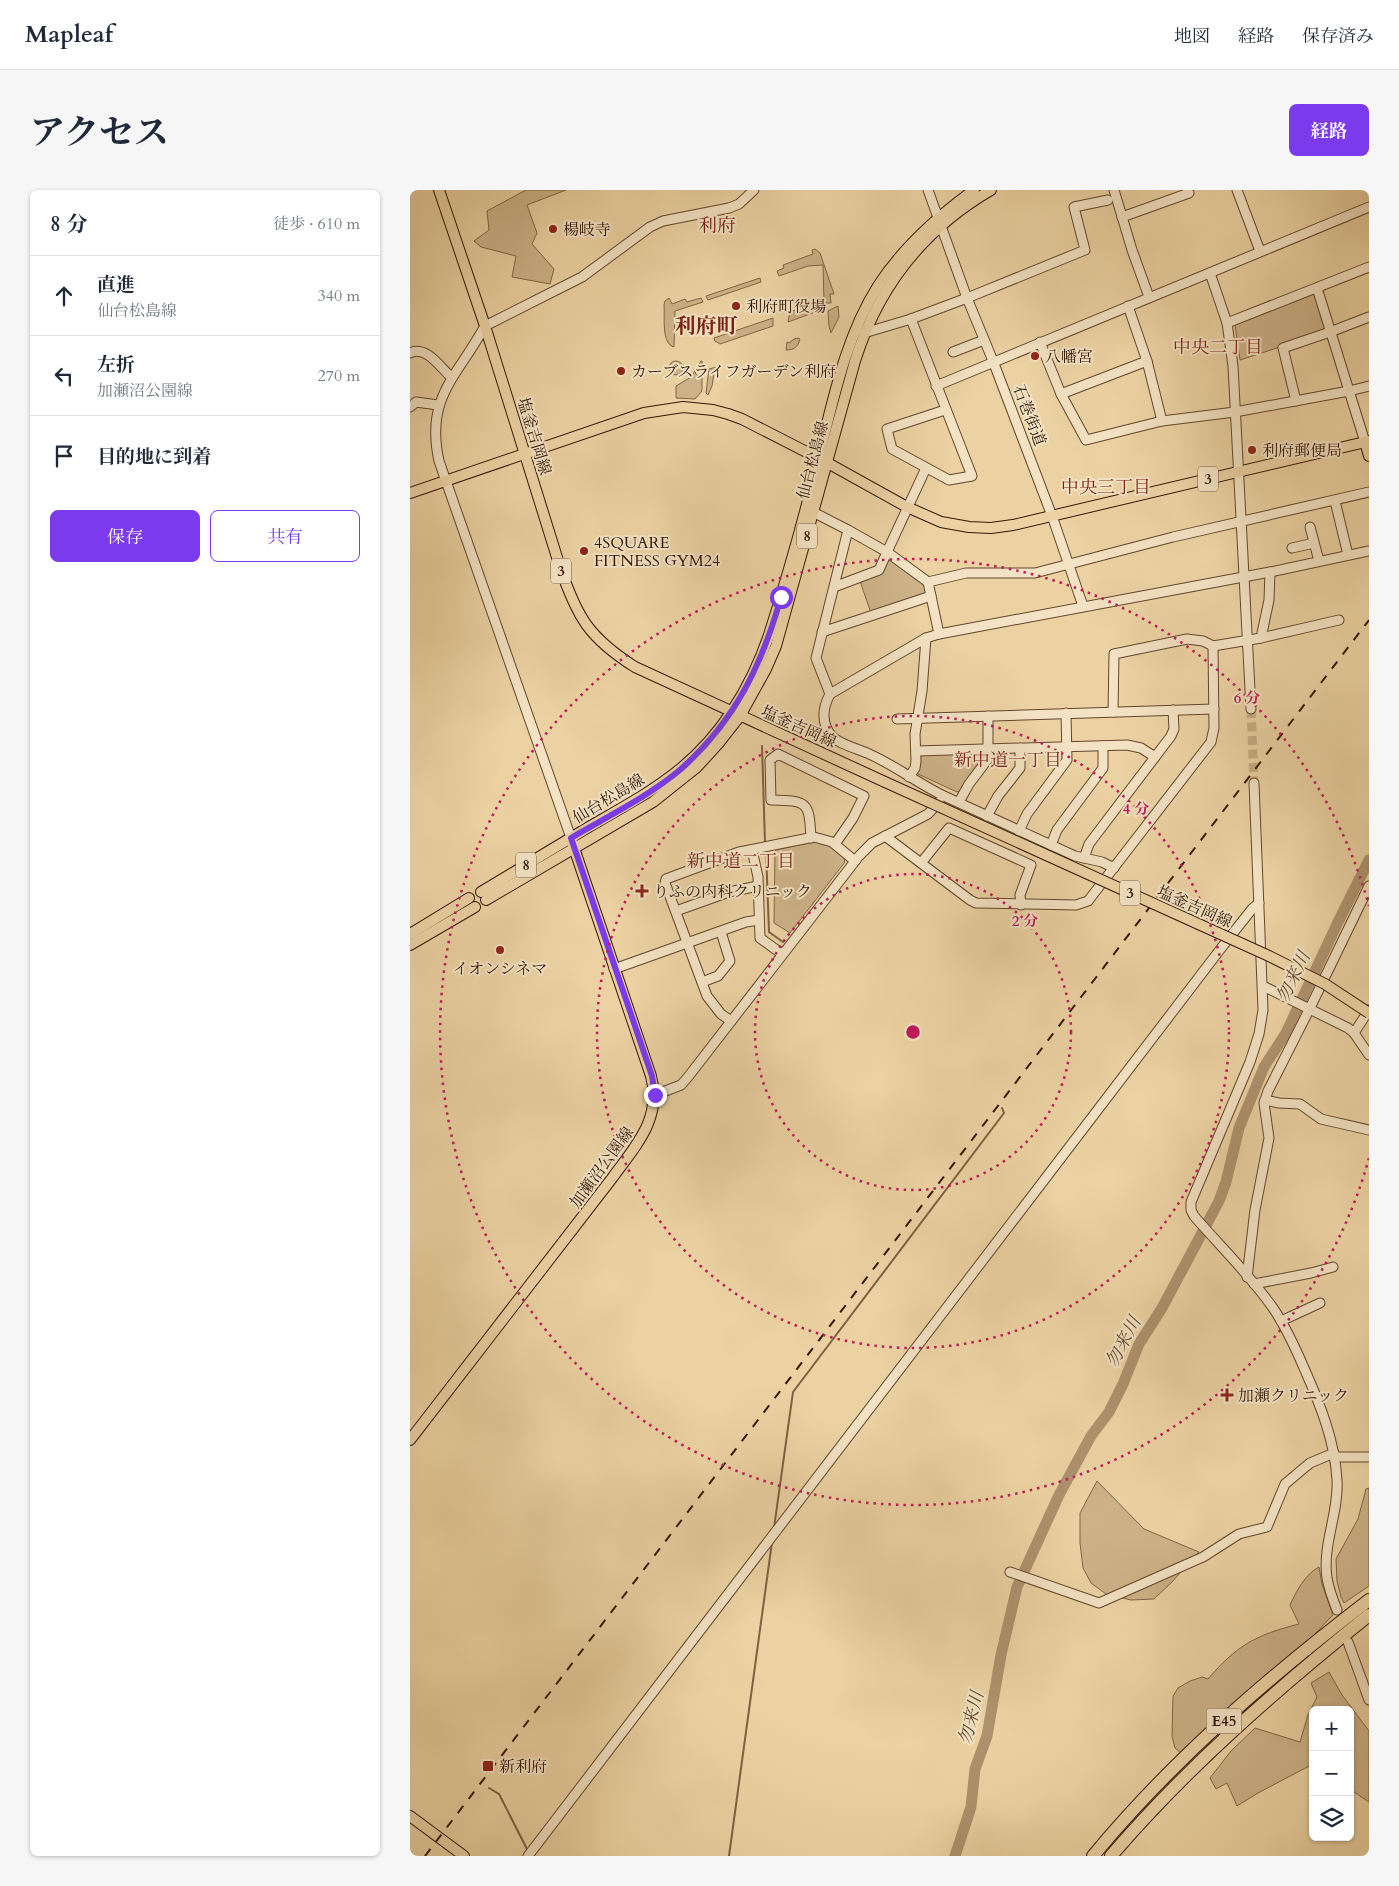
<!DOCTYPE html>
<html lang="ja">
<head>
<meta charset="utf-8">
<style>
	:root { --surface:#fff; --page:#f6f6f7; --text:#1f2937; --muted:#747a83; --line:#e0e1e3; --accent:#7c3aed }
	body { margin:0; font-family:Cardo,"Noto Serif JP",serif; background:var(--page); color:var(--text) }
	.controls { position:absolute; right:15px; bottom:15px; display:grid; overflow:hidden; border-radius:8px; box-shadow:0 1px 4px #0004 }
	.controls button { width:45px; height:45px; display:grid; place-items:center; padding:0; border:0; border-bottom:1px solid var(--line); background:var(--surface); color:var(--text); font:25px sans-serif }
	.stop { position:absolute; width:15px; height:15px; margin:-11px; border:4px solid #7c3aed; border-radius:50%; background:#fff }
	.stop.end { background:#7c3aed; border-color:#fff; box-shadow:0 1px 5px #0008 }
	.list { margin:0; padding:0; list-style:none }
	h2 { display:flex; justify-content:space-between; align-items:center; height:65px; margin:0; padding:0 20px; font-size:21px }
	h2 small { font-size:16px; font-weight:400; color:var(--muted) }
	.list li { display:grid; grid-template-columns:32px 1fr auto; gap:15px; align-items:center; box-sizing:border-box; height:80px; padding:0 20px; border-top:1px solid var(--line) }
	.list b { display:block; font-size:19px; white-space:nowrap }
	.list p { margin:0; font-size:16px; white-space:nowrap; color:var(--muted) }
	.list em { font-size:16px; font-style:normal; color:var(--muted) }
	.actions { display:flex; gap:10px; padding:15px 20px }
	.actions a { flex:1; padding:11px 0; border:1px solid var(--accent); border-radius:8px; text-align:center; font-size:18px; color:var(--accent) }
	.actions .main { background:var(--accent); color:#fff }
	.icon { flex:none; width:28px; height:28px; fill:none; stroke:currentColor; stroke-width:2; stroke-linecap:round; stroke-linejoin:round }
	.map { position:relative; flex:none; width:959px; height:1666px; overflow:hidden; border-radius:8px }
	header { display:flex; align-items:center; gap:30px; box-sizing:border-box; height:70px; padding:0 25px; background:var(--surface); border-bottom:1px solid var(--line) }
	header strong { font-size:24px }
	nav { display:flex; gap:28px; margin-inline-start:auto; font-size:18px }
	.intro { display:flex; align-items:center; justify-content:space-between; box-sizing:border-box; height:120px; padding:0 30px }
	h1 { margin:0; font-size:35px }
	.button { padding:12px 22px; border-radius:8px; background:var(--accent); color:#fff; font-size:18px; font-weight:700 }
	main { display:flex; gap:30px; padding:0 30px }
	aside { flex:1; background:var(--surface); border-radius:8px; box-shadow:0 1px 4px #0004 }
	.map>svg:first-child { display:block }
	.green { fill:#cdb288; stroke:#816446 }
	.lines { fill:none; stroke-linecap:round; stroke-linejoin:round }
	.stream { stroke:#7e6143; stroke-width:2 }
	.river { stroke:#ae926d; stroke-width:11 }
	.minor-tunnel { stroke:#c7ad83; stroke-width:9; stroke-dasharray:9 4.5; stroke-linecap:butt }
	.minor-casing { stroke:#63462c; stroke-width:11 }
	.major-casing { stroke:#351704; stroke-width:12 }
	.highway-casing { stroke:#351704; stroke-width:14 }
	.minor { stroke:#f3e2c3; stroke-width:9 }
	.major { stroke:#ecd2a3; stroke-width:10 }
	.highway { stroke:#ecd2a3; stroke-width:12 }
	.rail { stroke:#351704; stroke-width:2; stroke-dasharray:9 9; stroke-linecap:butt }
	.major-bridge-casing { stroke:#351704; stroke-width:12; stroke-linecap:butt }
	.major-bridge { stroke:#ecd2a3; stroke-width:10 }
	.route { stroke:#7c3aed; stroke-width:6 }
	.ring { fill:none; stroke:#c2185b; stroke-width:2.5; stroke-dasharray:2.5 5 }
	.poi-dot { fill:#8f2418; stroke:#f3e2c3; stroke-width:2 }
	.labels { text-anchor:middle; stroke-width:4; stroke-linejoin:round; paint-order:stroke }
	.shield { fill:#f3e2c3; stroke:#6e543d; stroke-width:1 }
	.shield-label { font-size:15px; font-weight:bold; fill:#351704 }
	.poi-label { font-size:16px; fill:#351704; stroke:#f3e2c3; text-anchor:start }
	.street-label { font-size:16px; fill:#351704; stroke:#f3e2c3 }
	.neighbourhood-label { font-size:18px; fill:#7a1f14; stroke:#f3e2c3 }
	.water-label { font-size:18px; font-style:italic; fill:#65482e; stroke:#f3e2c3 }
	.quarter-label { font-size:19px; fill:#7a1f14; stroke:#f3e2c3 }
	.district-label { font-size:21px; font-weight:bold; fill:#7a1f14; stroke:#f3e2c3 }
	.centre { fill:#c2185b; stroke:#f3e2c3; stroke-width:2.5 }
	.ring-label { font-size:15px; text-anchor:middle; font-weight:bold; fill:#c2185b; stroke:#f3e2c3; stroke-width:4; stroke-linejoin:round; paint-order:stroke }
</style>
</head>
<body>
<header>
<strong>Mapleaf</strong>
<nav><a>地図</a><a>経路</a><a>保存済み</a></nav>
</header>
<div class="intro"><h1>アクセス</h1><a class="button">経路</a></div>
<main>
<aside>
<h2>8 分<small>徒歩 · 610 m</small></h2>
<ul class="list">
<li><svg class="icon" aria-label="ahead" viewBox="0 0 24 24"><path d="M12 20V5M6 11l6-6 6 6"/></svg><div><b>直進</b><p>仙台松島線</p></div><em>340 m</em></li>
<li><svg class="icon" aria-label="left" viewBox="0 0 24 24"><path d="M17 20v-9H6M10 6l-5 5 5 5"/></svg><div><b>左折</b><p>加瀬沼公園線</p></div><em>270 m</em></li>
<li><svg class="icon" aria-label="arrive" viewBox="0 0 24 24"><path d="M6 21V4h12l-3 4 3 4H6"/></svg><div><b>目的地に到着</b></div></li>
</ul>
<div class="actions"><a class="main">保存</a><a>共有</a></div>
</aside>
<div class="map">
<svg width="959" height="1666" viewBox="0 0 959 1666">
	<rect width="100%" height="100%" fill="#ecd2a3"/>
	<filter id="stains"><feTurbulence type="fractalNoise" baseFrequency=".004" numOctaves="4"/><feColorMatrix values="0 0 0 0 .2 0 0 0 0 .09 0 0 0 0 .02 0 0 0 .5 -.17"/></filter>
	<radialGradient id="worn" r=".72"><stop offset=".6" stop-color="#630" stop-opacity="0"/><stop offset="1" stop-color="#630" stop-opacity=".3"/></radialGradient>
	<g class="green">
		<path d="M116 0H156L117 15 127 43 122 54 144 79 140 94 102 87 106 66 71 57 64 51 79 40 77 21Z"/>
		<path d="M405 59 410 63 424 104H420L421 113H414L413 75 398 76 369 86 367 81 374 78 373 75 403 64 402 60Z"/>
		<path d="M350 88 351 92 298 110 296 106Z"/>
		<path d="M900 104H904L916 139 913 143 830 170 825 135Z"/>
		<path d="M259 108 262 114 275 109 277 112 291 108 293 112 265 121 264 157C251 154 255 126 254 115L255 111Z"/>
		<path d="M405 113 408 121 378 132 380 122Z"/>
		<path d="M428 116 429 127 421 143 419 136 418 121Z"/>
		<path d="M363 128V136L310 154 305 151 304 148Z"/>
		<path d="M388 148 390 149C388 157 384 160 376 160L377 152 379 153 384 149Z"/>
		<circle cx="266" cy="178" r="7"/>
		<path d="M291 171H292V182L289 179 285 183 289 187 292 183V201L285 209 266 208V196L281 187Z"/>
		<path d="M307 177 308 182 304 183 302 196 298 205 296 203 299 179Z"/>
		<path d="M479 368 514 395 516 403 461 423 450 391Z"/>
		<path d="M572 563 575 566 552 600 547 602 508 584C506 578 507 569 512 564Z"/>
		<path d="M408 651 415 653 433 665 435 672 380 743 364 733 365 660Z"/>
		<path d="M687 1291 734 1339 789 1362 761 1393 744 1409 721 1410 696 1404 681 1393 673 1378 670 1353V1323Z"/>
		<path d="M959 1298V1396L934 1413 931 1407 927 1391 926 1369 948 1329 956 1299Z"/>
		<path d="M909 1377 912 1394 923 1425 901 1448 818 1518 771 1563 765 1558 762 1546 763 1506 768 1498 780 1491 792 1487 798 1489C827 1455 846 1445 889 1434L880 1415C886 1402 895 1384 909 1377Z"/>
		<path d="M919 1482 932 1505 959 1541V1612L944 1602 940 1584V1520H903V1539L899 1553 903 1554V1574L848 1603 827 1616 817 1593 806 1599 800 1588 821 1561 845 1538 890 1552 898 1525 907 1507 901 1493Z"/>
	</g>
	<g class="lines">
		<g class="stream">
			<path d="M352 556 355 653"/>
			<path d="M356 660 359 742 373 752"/>
			<path d="M364 1338 383 1202 594 923 592 918"/>
			<path d="M79 1598 89 1604 118 1661"/>
			<path d="M319 1666 362 1352"/>
		</g>
		<path class="river" d="M545 1666 561 1617 565 1579 577 1546 591 1465 607 1397 649 1305 681 1246 699 1222 713 1194 729 1154 752 1118 809 1011 816 992 829 938 854 877 876 843 928 732 959 670"/>
		<path class="minor-tunnel" d="M841 519 844 593"/>
		<defs>
			<g id="minor">
				<path d="M518 0 557 108 583 171 642 326 673 416"/>
				<path d="M704 0 722 60 739 107"/>
				<path d="M827 0 850 61"/>
				<path d="M712 27 779 3"/>
				<path d="M800 83 817 133 823 176 841 519"/>
				<path d="M907 98 955 252"/>
				<path d="M718 116 737 171 752 231"/>
				<path d="M501 129 562 286 539 290 482 259 477 239 535 220"/>
				<path d="M817 133 959 77"/>
				<path d="M454 143 501 129 557 108 675 60 664 17 698 10"/>
				<path d="M630 152 651 204 676 250 752 231 825 222 939 201 959 196"/>
				<path d="M543 162 574 150"/>
				<path d="M0 163C16 155 30 177 41 187"/>
				<path d="M526 196 959 17"/>
				<path d="M651 204 737 171"/>
				<path d="M886 211 873 158 920 142 959 127"/>
				<path d="M0 217 6 212 28 215"/>
				<path d="M516 278 477 362 518 392"/>
				<path d="M925 311 938 365"/>
				<path d="M403 322 438 340"/>
				<path d="M900 337 909 371"/>
				<path d="M882 358 904 353"/>
				<path d="M424 397 469 380 477 362 438 340 406 468 420 504C413 517 411 531 420 544 427 554 446 558 457 563 485 575 507 593 534 606L665 666 692 672 704 678"/>
				<path d="M412 442 521 406"/>
				<path d="M529 444 518 392 556 383H625L763 347 959 302"/>
				<path d="M851 448 859 410 860 382"/>
				<path d="M420 504 516 448 529 444 860 382 959 361"/>
				<path d="M703 522 704 464 777 449 793 451 803 456 851 448 929 430"/>
				<path d="M487 529 804 519"/>
				<path d="M506 561 717 555 731 558 745 567"/>
				<path d="M499 587 505 578 506 571 505 544 512 501 516 448"/>
				<path d="M844 593 853 820 849 844 840 872 781 1012V1020L784 1026C810 1056 840 1085 863 1118 876 1137 885 1157 894 1178 910 1214 925 1251 927 1290 929 1323 912 1355 917 1388 919 1399 923 1410 927 1420"/>
				<path d="M549 612 559 594 578 569V526"/>
				<path d="M577 626 588 606 610 578V558"/>
				<path d="M609 641 617 624 657 570 656 523"/>
				<path d="M475 646 560 710 566 713 666 715 678 711 801 552 804 538 803 456"/>
				<path d="M161 648 29 271C15 207 47 187 75 136L172 87 240 37 253 31 319 18 329 14 344 0"/>
				<path d="M401 648C399 611 398 611 361 610L360 570 368 564 454 606 443 628 425 654"/>
				<path d="M641 655 647 640 693 578V556"/>
				<path d="M342 660 348 687 350 748 372 764"/>
				<path d="M674 668 679 654 761 546 764 539 763 520"/>
				<path d="M511 673 539 638 621 675 610 705 611 715"/>
				<path d="M266 721 319 702 348 696"/>
				<path d="M204 779 336 732 349 730"/>
				<path d="M292 792 308 786 320 771 311 742"/>
				<path d="M853 796 938 838 944 843 959 865"/>
				<path d="M321 831 311 824 297 806 255 693 256 689 329 662 404 647 422 652 445 671"/>
				<path d="M944 843 959 820"/>
				<path d="M245 905 271 895 278 887 449 666 462 653 518 624 529 612"/>
				<path d="M855 910 869 913 890 914 911 929 959 940"/>
				<path d="M837 1087 845 1020 859 948 854 913 858 901 900 818 959 696"/>
				<path d="M844 1094 901 1083 923 1077"/>
				<path d="M871 1131 910 1113"/>
				<path d="M925 1267H959"/>
				<path d="M600 1382 689 1413 793 1367 829 1344 857 1337 875 1294 900 1273 924 1263"/>
				<path d="M938 1452 959 1510"/>
				<path d="M118 1666 812 757 842 719 849 713"/>
			</g>
			<g id="major">
				<path d="M29 0 75 136 150 377C167 427 179 448 225 477L475 592"/>
				<path d="M955 252 959 266"/>
				<path d="M0 303 234 223 273 217 303 220 318 224 332 229 416 272 497 317 531 332 559 337 581 338 603 335 959 251"/>
				<path d="M71 702C107 680 143 659 179 637 210 619 242 602 269 580 312 545 341 497 359 445 377 388 394 329 408 270 423 211 435 148 468 96 493 57 527 27 564 0"/>
				<path d="M76 710 243 612 287 577 308 554 330 526 356 479 366 456 445 171C468 97 514 39 581 0"/>
				<path d="M0 744 59 708"/>
				<path d="M0 755 65 717"/>
				<path d="M0 1250 203 987C227 954 252 928 241 886L162 652"/>
				<path d="M0 1626 54 1666"/>
			</g>
			<g id="highway">
				<path d="M683 1666C763 1569 860 1486 959 1410"/>
				<path d="M701 1666C778 1576 867 1499 959 1425"/>
			</g>
		</defs>
		<use href="#minor" class="minor-casing"/>
		<use href="#major" class="major-casing"/>
		<use href="#highway" class="highway-casing"/>
		<use href="#minor" class="minor"/>
		<use href="#major" class="major"/>
		<use href="#highway" class="highway"/>
		<path class="rail" d="M15 1666 959 430"/>
		<defs>
			<path id="major-bridge" d="M475 592 859 766 915 794 959 823"/>
		</defs>
		<use href="#major-bridge" class="major-bridge-casing"/>
		<use href="#major-bridge" class="major-bridge"/>
	</g>
	<g class="lines">
		<path class="route" d="M245 905 242 886 161 648C198 626 238 607 271 579 325 531 352 475 371 407"/>
	</g>
	<g class="ring">
		<circle cx="503" cy="842" r="158"/>
		<circle cx="503" cy="842" r="316"/>
		<path d="M959 968A473 473 0 1 1 959 716"/>
	</g>
	<g class="poi-dot">
		<circle cx="143" cy="39" r="5"/>
		<circle cx="326" cy="116" r="5"/>
		<circle cx="625" cy="166" r="5"/>
		<circle cx="211" cy="181" r="5"/>
		<circle cx="842" cy="260" r="5"/>
		<circle cx="174" cy="361" r="5"/>
		<path d="M229.5 693.5h5v5h5v5h-5v5h-5v-5h-5v-5h5z"/>
		<circle cx="90" cy="760" r="5"/>
		<path d="M814.5 1197.5h5v5h5v5h-5v5h-5v-5h-5v-5h5z"/>
		<rect x="72" y="1570" width="12" height="12" rx="2.5"/>
	</g>
	<g class="labels">
		<g class="shield">
			<rect x="788" y="276.5" width="20" height="25" rx="4"/>
			<rect x="387" y="333.5" width="20" height="25" rx="4"/>
			<rect x="141" y="368.5" width="20" height="25" rx="4"/>
			<rect x="106" y="662.5" width="20" height="25" rx="4"/>
			<rect x="710" y="690.5" width="20" height="25" rx="4"/>
			<rect x="796.5" y="1518.5" width="35" height="25" rx="4"/>
		</g>
		<g class="shield-label">
			<text x="798" y="294">3</text>
			<text x="397" y="351">8</text>
			<text x="151" y="386">3</text>
			<text x="116" y="680">8</text>
			<text x="720" y="708">3</text>
			<text x="814" y="1536">E45</text>
		</g>
		<g class="poi-label">
			<text x="153" y="45">楊岐寺</text>
			<text x="336" y="122">利府町役場</text>
			<text x="635" y="172">八幡宮</text>
			<text x="221" y="187">カーブスライフガーデン利府</text>
			<text x="852" y="266">利府郵便局</text>
			<text x="184" y="358">4SQUARE<tspan x="184" dy="18">FITNESS GYM24</tspan></text>
			<text x="243" y="707">りふの内科クリニック</text>
			<text x="90" y="784" text-anchor="middle">イオンシネマ</text>
			<text x="828" y="1211">加瀬クリニック</text>
			<text x="89" y="1582">新利府</text>
		</g>
		<g class="street-label">
			<text transform="translate(620 225) rotate(69)" y="6">石巻街道</text>
			<text transform="translate(125 246) rotate(73)" y="6">塩釜吉岡線</text>
			<text transform="translate(402 270) rotate(-75)" y="6">仙台松島線</text>
			<text transform="translate(389 536) rotate(24)" y="6">塩釜吉岡線</text>
			<text transform="translate(198 608) rotate(-31)" y="6">仙台松島線</text>
			<text transform="translate(785 716) rotate(24)" y="6">塩釜吉岡線</text>
			<text transform="translate(191 977) rotate(-54)" y="6">加瀬沼公園線</text>
		</g>
		<g class="neighbourhood-label">
			<text x="808" y="163">中央二丁目</text>
			<text x="696" y="303">中央三丁目</text>
			<text x="598" y="576">新中道一丁目</text>
			<text x="331" y="677">新中道二丁目</text>
		</g>
		<g class="water-label">
			<text transform="translate(883 787) rotate(-64)" y="6">勿来川</text>
			<text transform="translate(713 1152) rotate(-62)" y="6">勿来川</text>
			<text transform="translate(561 1528) rotate(-76)" y="6">勿来川</text>
		</g>
		<g class="quarter-label">
			<text x="307" y="42">利府</text>
		</g>
		<g class="district-label">
			<text x="296" y="143">利府町</text>
		</g>
	</g>
	<circle cx="503" cy="842" r="8" class="centre"/>
	<g class="ring-label">
		<text x="837" y="513">6 分</text>
		<text x="726" y="624">4 分</text>
		<text x="615" y="736">2 分</text>
	</g>
	<rect width="100%" height="100%" filter="url(#stains)"/>
	<rect width="100%" height="100%" fill="url(#worn)"/>
</svg>
<div class="controls">
<button>+</button>
<button>−</button>
<button><svg class="icon" aria-label="layers" viewBox="0 0 24 24"><path d="M12 4l9 5-9 5-9-5zM3 14l9 5 9-5"/></svg></button>
</div>
<div class="stop" style="left:371px;top:407px"></div>
<div class="stop end" style="left:245px;top:905px"></div>
</div>
</main>
</body>
</html>
